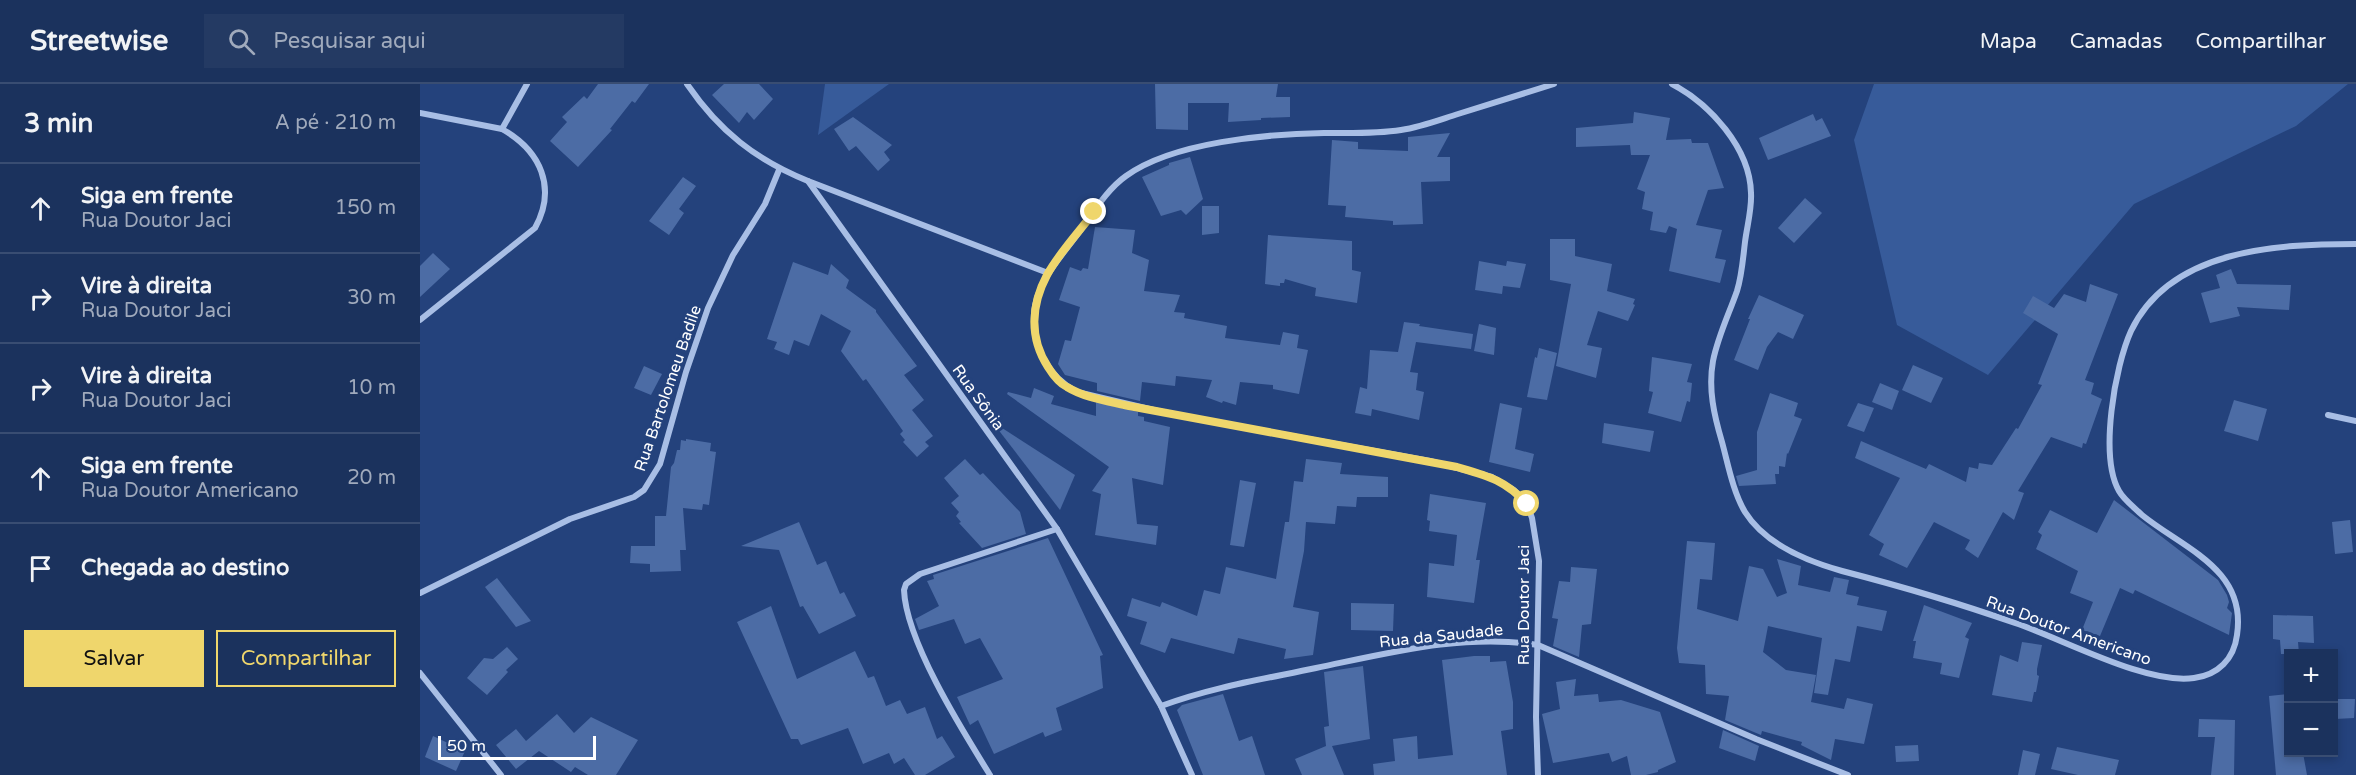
<!DOCTYPE html>
<html lang="pt">
<head>
<meta charset="utf-8">
<style>
	:root { --surface:#1b325d; --page:#243a63; --text:#f1f3f6; --muted:#a0aabc; --line:#394d72; --accent:#efd66c }
	body { margin:0; font-family:"Varela Round",sans-serif; background:var(--page); color:var(--text) }
	.controls { position:absolute; right:18px; bottom:18px; display:grid; overflow:hidden; border-radius:0px; box-shadow:0 3px 9px #0003 }
	.controls button { width:54px; height:54px; display:grid; place-items:center; padding:0; border:0; border-bottom:2px solid var(--line); background:var(--surface); color:var(--text); font:30px sans-serif }
	.scale { position:absolute; left:18px; bottom:15px; width:158px; box-sizing:border-box; padding-left:6px; border:3px solid #fff; border-top:0; font-size:16px; line-height:21px; white-space:nowrap; color:#fff; -webkit-text-stroke:4px #24427c; paint-order:stroke }
	.stop { position:absolute; width:18px; height:18px; margin:-14px; border:4px solid #efd66c; border-radius:50%; background:#fff }
	.stop.end { background:#efd66c; border-color:#fff; box-shadow:0 2px 6px #0008 }
	.list { margin:0; padding:0; list-style:none }
	h2 { display:flex; justify-content:space-between; align-items:center; height:78px; margin:0; padding:0 24px; font-size:26px }
	h2 small { font-size:20px; font-weight:400; color:var(--muted) }
	.list li { display:grid; grid-template-columns:39px 1fr auto; gap:18px; align-items:center; box-sizing:border-box; height:90px; padding:0 24px; border-top:2px solid var(--line) }
	.list b { display:block; font-size:22px; white-space:nowrap }
	.list p { margin:0; font-size:20px; white-space:nowrap; color:var(--muted) }
	.list em { font-size:20px; font-style:normal; color:var(--muted) }
	.actions { display:flex; gap:12px; padding:18px 24px }
	.actions a { flex:1; padding:14px 0; border:2px solid var(--accent); border-radius:0px; text-align:center; font-size:21px; color:var(--accent) }
	.actions .main { background:var(--accent); color:#111 }
	.icon { flex:none; width:33px; height:33px; fill:none; stroke:currentColor; stroke-width:2; stroke-linecap:round; stroke-linejoin:round }
	.map { position:relative; flex:none; width:1936px; height:691px; overflow:hidden }
	header { display:flex; align-items:center; gap:36px; box-sizing:border-box; height:84px; padding:0 30px; background:var(--surface); border-bottom:2px solid var(--line) }
	header strong { font-size:28px }
	nav { display:flex; gap:33px; margin-inline-start:auto; font-size:21px }
	.search { width:420px; height:54px; background:var(--page); display:flex; align-items:center; gap:15px; box-sizing:border-box; padding:0 21px; border-radius:0px; color:var(--muted); font-size:22px }
	main { display:flex }
	aside { flex:1; background:var(--surface) }
	.map>svg:first-child { display:block }
	.green { fill:#375b9a }
	.building { fill:#4c6ca5 }
	.lines { fill:none; stroke-linecap:round; stroke-linejoin:round }
	.minor { stroke:#a8bee5; stroke-width:6 }
	.route { stroke:#efd66c; stroke-width:8 }
	.labels { text-anchor:middle; stroke-width:6; stroke-linejoin:round; paint-order:stroke }
	.street-label { font-size:16px; fill:#fff; stroke:#24427c }
</style>
</head>
<body>
<header>
<strong>Streetwise</strong>
<div class="search"><svg class="icon" aria-label="search" viewBox="0 0 24 24"><circle cx="10" cy="10" r="6"/><path d="M15 15l6 6"/></svg>Pesquisar aqui</div>
<nav><a>Mapa</a><a>Camadas</a><a>Compartilhar</a></nav>
</header>
<main>
<aside>
<h2>3 min<small>A pé · 210 m</small></h2>
<ul class="list">
<li><svg class="icon" aria-label="ahead" viewBox="0 0 24 24"><path d="M12 20V5M6 11l6-6 6 6"/></svg><div><b>Siga em frente</b><p>Rua Doutor Jaci</p></div><em>150 m</em></li>
<li><svg class="icon" aria-label="right" viewBox="0 0 24 24"><path d="M7 20v-9h11M14 6l5 5-5 5"/></svg><div><b>Vire à direita</b><p>Rua Doutor Jaci</p></div><em>30 m</em></li>
<li><svg class="icon" aria-label="right" viewBox="0 0 24 24"><path d="M7 20v-9h11M14 6l5 5-5 5"/></svg><div><b>Vire à direita</b><p>Rua Doutor Jaci</p></div><em>10 m</em></li>
<li><svg class="icon" aria-label="ahead" viewBox="0 0 24 24"><path d="M12 20V5M6 11l6-6 6 6"/></svg><div><b>Siga em frente</b><p>Rua Doutor Americano</p></div><em>20 m</em></li>
<li><svg class="icon" aria-label="arrive" viewBox="0 0 24 24"><path d="M6 21V4h12l-3 4 3 4H6"/></svg><div><b>Chegada ao destino</b></div></li>
</ul>
<div class="actions"><a class="main">Salvar</a><a>Compartilhar</a></div>
</aside>
<div class="map">
<svg width="1936" height="691" viewBox="0 0 1936 691">
	<rect width="100%" height="100%" fill="#24427c"/>
	<g class="green">
		<path d="M405 0H469L398 51Z"/>
		<path d="M1454 0H1928L1876 42 1714 120 1568 291 1477 241 1434 56Z"/>
	</g>
	<g class="building">
		<path d="M178 0H229L215 19 212 17 190 45 192 46 158 83 130 57 147 38 142 33 164 12 167 15Z"/>
		<path d="M304 0H339L353 15 334 36 327 28 319 39 292 11Z"/>
		<path d="M735 0H858L856 13H870V33L841 34V36L808 38 809 19H768V46L736 45Z"/>
		<path d="M1214 28 1250 34 1246 56 1271 55 1272 59H1288L1304 104 1288 106 1276 141 1302 146 1295 174 1306 176 1300 199 1249 187 1257 145 1249 142 1246 149 1230 146 1233 128 1222 125 1225 108 1217 105 1230 71H1211L1210 61 1156 63V44L1213 39Z"/>
		<path d="M1393 30 1396 37 1402 34 1411 52 1348 76 1339 54Z"/>
		<path d="M433 33 472 61 464 68 470 76 458 87 436 62 429 67 414 45Z"/>
		<path d="M1030 49 1017 73H1030V97L1001 98 1003 140 973 141V137L925 133 926 122 908 121 912 56 938 58V65L988 67V53Z"/>
		<path d="M770 73 783 115 766 131 761 126 741 132 722 93 749 81V79Z"/>
		<path d="M263 93 276 102 259 125 264 129 249 151 229 137Z"/>
		<path d="M1385 114 1402 129 1374 159 1358 144Z"/>
		<path d="M782 122H799V149L782 151Z"/>
		<path d="M675 143 715 146 712 169 729 176 724 207 760 211 754 228 765 229 764 234 807 242 805 254 860 261 863 248 879 251 877 264 888 266 879 310 853 305V301L820 298 816 321 803 317 802 319 786 313 792 296 756 292 755 302 722 298 720 317 677 307V299L645 291 638 280 645 256 651 257 660 223 639 216 650 183 661 187 663 184 668 185Z"/>
		<path d="M848 151 932 157V186L941 188 937 219 895 212 896 204 865 195 864 199H860V202L845 200Z"/>
		<path d="M1130 155H1155V172L1192 180 1187 207 1215 215 1213 220 1215 221 1208 237 1178 227 1167 261 1182 264 1176 294 1136 282 1151 200 1130 196Z"/>
		<path d="M13 169 30 185 0 213V182Z"/>
		<path d="M1059 177 1086 182 1087 177 1106 180 1100 204 1083 202 1082 210 1055 206Z"/>
		<path d="M373 178 408 191 411 180 429 196 426 204 456 226V228L497 282 484 291 504 316 492 326 513 352 505 358 509 362 497 373 483 358 485 356 480 350 483 347 446 295 443 297 421 267 431 247 401 230 389 262 374 256 369 271 354 265 357 258 347 255Z"/>
		<path d="M1811 185 1817 200 1871 201 1869 226 1817 223 1820 232 1790 239 1781 209 1800 204 1796 191Z"/>
		<path d="M1670 200 1698 210 1665 296 1674 299 1671 310 1682 315 1666 360 1663 359 1662 364 1631 353 1598 407 1604 409 1594 436 1583 428 1558 474 1545 465 1550 456 1514 438 1487 484 1459 471 1464 460 1449 451 1480 394 1435 374 1441 357 1506 385 1509 380 1546 398 1549 383 1558 385 1559 379 1572 381 1596 344 1598 345 1622 301 1618 300 1638 250 1603 229 1613 212 1634 224 1644 210 1666 218Z"/>
		<path d="M1339 211 1384 231 1373 255 1358 248 1347 263 1338 286 1314 276 1330 235H1328Z"/>
		<path d="M984 238 1000 240 999 242 1053 250 1051 265 996 258 990 288 998 289 996 306 1004 308 999 336 952 325 951 332 935 329 940 303 947 305 950 266 978 268Z"/>
		<path d="M1059 240 1076 244 1074 271 1054 267Z"/>
		<path d="M1119 264 1137 269 1127 316 1107 313 1115 273 1117 274Z"/>
		<path d="M1232 273 1272 280 1267 298 1272 299 1270 318 1267 317 1261 338 1228 329 1233 308 1229 307Z"/>
		<path d="M1493 281 1523 294 1511 319 1482 306Z"/>
		<path d="M224 282 242 290 231 311 214 304Z"/>
		<path d="M1460 299 1479 307 1472 326 1452 318Z"/>
		<path d="M614 304 634 312 631 320 676 332V318L718 328V332L724 333V337L750 343 743 401 712 394 717 440 738 442 736 461 675 451 681 410 672 407 689 383 587 310 588 308 611 314Z"/>
		<path d="M1350 309 1378 319 1374 332 1382 335 1368 370 1367 369 1365 383 1359 382V390H1355L1356 400 1319 402 1316 392 1337 386V348Z"/>
		<path d="M1814 316 1847 325 1838 357 1804 347Z"/>
		<path d="M1080 319 1102 324 1095 365 1114 370 1110 388 1069 378Z"/>
		<path d="M1438 319 1454 324 1444 348 1427 342Z"/>
		<path d="M1184 339 1234 347 1230 368 1182 359Z"/>
		<path d="M579 342 655 391 640 426 577 344Z"/>
		<path d="M266 355 291 359 290 367 296 368 289 421 283 420 282 426 263 424 266 466H260L261 487 230 488V480L210 479 211 462H235V432H246L251 383 254 379 257 366H260L261 356 266 357Z"/>
		<path d="M545 375 560 391 563 389 600 428 606 450 562 464 539 439 541 438 536 432 539 428 531 419 539 412 524 394Z"/>
		<path d="M886 375 922 379 920 390 968 393V413H937L936 423 917 422 915 440 886 438 884 467 873 523 899 528 893 571 864 575 866 565 818 554 814 570 751 554 745 569 720 560 727 538 707 532 712 514 740 523 742 518 777 532 784 506 800 510 806 483 856 495 865 438H869L874 397 883 398Z"/>
		<path d="M820 396 836 399 824 463 810 461Z"/>
		<path d="M1010 410 1066 419 1056 476H1060L1054 519 1007 513 1009 479 1034 482 1037 451 1009 447 1010 437 1007 436Z"/>
		<path d="M1694 416 1798 496 1807 511 1809 518 1807 524 1812 529 1809 551 1715 506 1713 510 1700 504 1680 552 1662 546 1673 518 1650 509 1658 487 1616 465 1622 451 1618 448 1630 426 1677 449Z"/>
		<path d="M1930 436 1933 468 1915 470 1912 438Z"/>
		<path d="M379 438 397 481 406 477 420 510 424 508 436 532 399 550 383 522 380 523 359 466 321 462Z"/>
		<path d="M628 454 683 571 680 572 683 604 636 624 642 646 625 653 623 648 574 670 558 636 550 641 537 613 583 595 560 554 545 560 534 535 499 546 495 535 519 522 507 497 514 495 513 491Z"/>
		<path d="M1267 457 1295 459 1292 496 1280 495 1277 525 1318 537 1329 482 1343 485 1357 513 1367 509 1357 475 1381 482 1378 501 1410 508 1414 493 1429 496 1426 510 1439 513 1437 521 1467 527 1462 547 1437 542 1430 578 1415 575 1408 611 1394 609 1402 554 1348 542 1345 558 1343 568 1366 586 1396 591 1391 618 1424 625 1427 614 1453 620 1444 660 1415 655 1411 676 1381 661 1382 658 1342 647 1341 651 1305 636 1309 612 1286 610 1285 581 1259 579 1257 564Z"/>
		<path d="M1151 483 1177 485 1171 540 1162 541 1159 573 1133 562 1138 535 1132 534 1139 497 1150 498Z"/>
		<path d="M77 494 111 537 96 543 65 503Z"/>
		<path d="M931 519 974 520 973 547 931 546Z"/>
		<path d="M1504 521 1552 539 1545 553 1549 555 1539 594 1520 590 1522 579 1493 574 1496 557H1493Z"/>
		<path d="M351 522 377 595 435 567 448 594 454 592 466 622 480 616 487 630 505 623 517 655 522 652 535 673 505 691H495L484 674 474 680 469 669 443 680 428 644 381 661 378 655H371L317 538Z"/>
		<path d="M1853 531 1893 532 1894 559 1878 558 1879 570H1861L1860 556 1853 555Z"/>
		<path d="M1602 558 1622 561 1617 585V591L1619 592 1616 608H1614L1612 618 1572 611 1580 571 1598 578Z"/>
		<path d="M87 563 98 575 86 586 88 588 67 611 47 594 64 574 73 575Z"/>
		<path d="M1054 572H1070V578L1086 577 1093 618V645L1081 647 1087 691H954L953 680 975 677 973 655 997 652 998 675 1033 671 1022 576Z"/>
		<path d="M943 582 950 655 912 662 924 691H882L875 675 906 662 904 643 909 642 904 588Z"/>
		<path d="M1156 595 1154 612 1178 610 1179 618 1201 616 1240 628 1256 678 1238 686V688L1226 691H1211L1207 672 1192 678 1189 669 1133 679 1122 630 1140 625 1136 598Z"/>
		<path d="M803 610 819 657 832 652 845 691H783L757 626 762 621Z"/>
		<path d="M1869 610V669H1883L1887 691H1856L1849 612Z"/>
		<path d="M1914 615H1935L1934 634 1915 635Z"/>
		<path d="M137 630 154 649 171 633 218 656 196 691H168L155 683 151 688 119 667 96 685 76 661 96 645 106 657Z"/>
		<path d="M1779 635 1815 636 1814 691H1791L1795 653H1778Z"/>
		<path d="M1303 646 1339 662 1335 677 1299 664Z"/>
		<path d="M13 652 45 667 36 687 5 673Z"/>
		<path d="M1498 661 1499 677 1476 678 1475 662Z"/>
		<path d="M1637 663 1699 676 1695 691H1658L1631 685Z"/>
		<path d="M1603 666 1620 670 1615 691H1598Z"/>
	</g>
	<g class="lines">
		<g class="minor">
			<path d="M267 0C299 47 336 76 388 97L637 445 741 622 772 691"/>
			<path d="M1252 0C1290 20 1330 64 1331 109 1332 125 1327 142 1325 158 1323 174 1322 191 1317 207 1309 230 1298 252 1293 277 1288 305 1294 331 1302 358 1308 380 1313 408 1325 428 1345 460 1386 477 1422 487 1480 502 1538 519 1595 539 1643 555 1726 601 1774 594 1798 591 1814 575 1817 551 1827 485 1764 465 1722 431 1715 424 1704 416 1699 407 1679 372 1695 282 1711 247 1750 165 1857 160 1936 160"/>
			<path d="M0 29 82 45C121 67 137 104 115 144L0 236"/>
			<path d="M82 45 107 0"/>
			<path d="M388 97 628 189"/>
			<path d="M1908 331 1936 337"/>
			<path d="M0 509 150 435 214 413 224 406 240 380 266 288 288 224 313 171 345 120 359 86"/>
			<path d="M0 589 81 691"/>
			<path d="M741 622C792 603 844 595 896 584 969 569 1044 549 1118 561L1336 655 1428 691"/>
			<path d="M570 691C542 646 486 557 484 506L486 500 500 490 637 445"/>
			<path d="M1118 691 1116 633 1119 477 1112 434 1107 420 1094 406 1072 393 1010 377 751 330 657 308C628 293 612 262 614 229 616 199 640 174 657 151 672 131 686 106 706 92 753 58 847 50 904 49 930 49 956 50 981 46 1001 43 1019 36 1038 30 1070 20 1102 10 1134 0"/>
		</g>
	</g>
	<g class="lines">
		<path class="route" d="M674 128C659 148 639 169 627 191 611 221 609 254 628 283 633 291 639 299 647 303 665 314 688 317 709 322L1037 383C1068 392 1085 396 1107 420"/>
	</g>
	<g class="labels">
		<g class="street-label">
			<text transform="translate(247 304) rotate(-71)" y="6">Rua Bartolomeu Badile</text>
			<text transform="translate(559 313) rotate(54)" y="6">Rua Sônia</text>
			<text transform="translate(1103 521) rotate(-90)" y="6">Rua Doutor Jaci</text>
			<text transform="translate(1649 546) rotate(20)" y="6">Rua Doutor Americano</text>
			<text transform="translate(1021 551) rotate(-6)" y="6">Rua da Saudade</text>
		</g>
	</g>
</svg>
<div class="controls">
<button>+</button>
<button>−</button>
</div>
<div class="scale">50 m</div>
<div class="stop" style="left:1107px;top:420px"></div>
<div class="stop end" style="left:674px;top:128px"></div>
</div>
</main>
</body>
</html>
